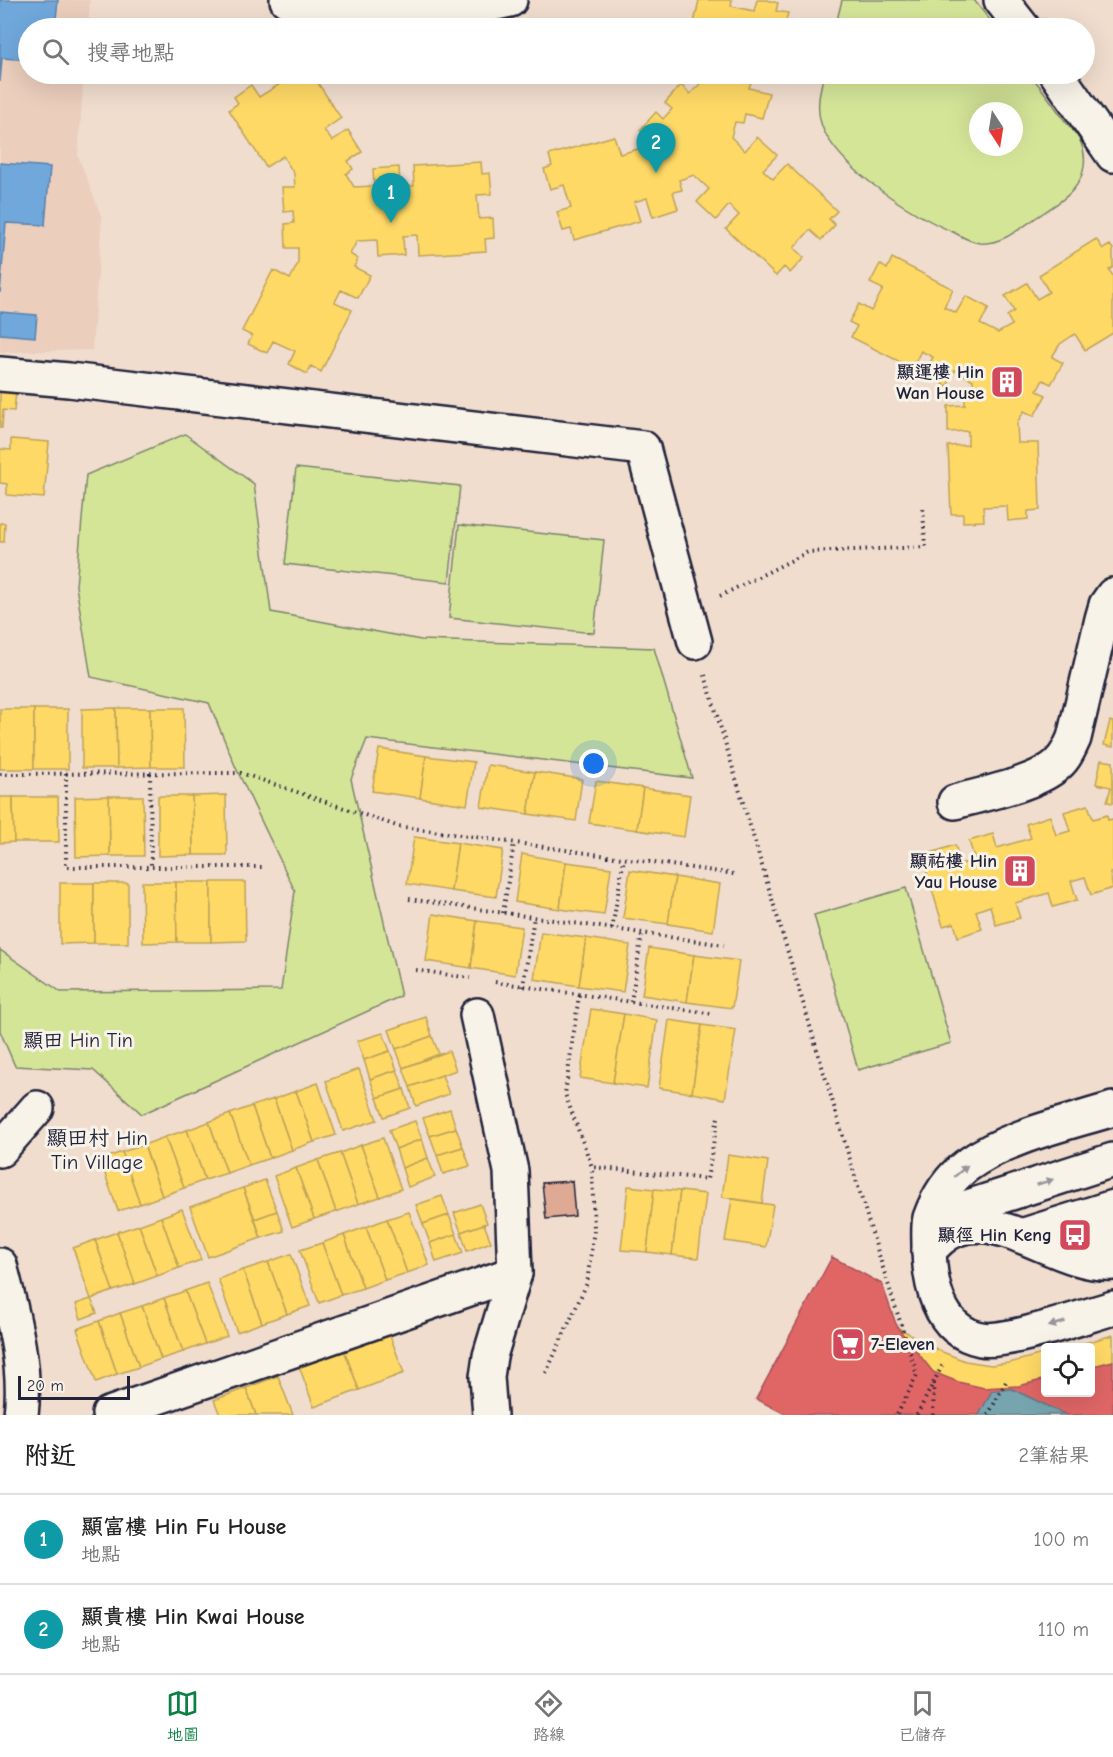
<!DOCTYPE html>
<html lang="zh-TW">
<head>
<meta charset="utf-8">
<style>
	:root { --surface:#fff; --page:#f2f2f2; --text:#222; --muted:#767676; --line:#e0e0e0; --accent:#0b8043 }
	body { margin:0; font-family:"Comic Neue","LXGW WenKai TC",sans-serif; background:var(--page); color:var(--text) }
	.controls { position:absolute; right:18px; bottom:18px; display:grid; overflow:hidden; border-radius:6px; box-shadow:0 6px 24px #0002 }
	.controls button { width:54px; height:54px; display:grid; place-items:center; padding:0; border:0; border-bottom:2px solid var(--line); background:var(--surface); color:var(--text); font:30px sans-serif }
	.compass { position:absolute; left:969px; top:102px; width:54px; height:54px; border-radius:50%; background:var(--surface); box-shadow:0 6px 24px #0002; rotate:168deg }
	.scale { position:absolute; left:18px; bottom:15px; width:112px; box-sizing:border-box; padding-left:6px; border:3px solid #22223b; border-top:0; font-size:16px; line-height:21px; white-space:nowrap; color:#22223b; -webkit-text-stroke:4px #f7f3e8; paint-order:stroke }
	.you { position:absolute; left:594px; top:764px; width:21px; height:21px; margin:-15px; border:4px solid #fff; border-radius:50%; background:#1a73e8; box-shadow:0 0 0 9px #1a73e833 }
	.badge { display:grid; place-items:center; width:39px; height:39px; border-radius:50%; background:var(--accent); color:#fff; font-size:20px; font-weight:700 }
	.pin { position:absolute; translate:-50% -50px; filter:drop-shadow(0 2px 3px #0008) }
	.pin::after { content:''; position:absolute; top:32px; width:21px; height:18px; background:inherit; clip-path:polygon(0 0,100% 0,50% 100%) }
	.list { margin:0; padding:0; list-style:none }
	h2 { display:flex; justify-content:space-between; align-items:center; height:78px; margin:0; padding:0 24px; font-size:26px }
	h2 small { font-size:20px; font-weight:400; color:var(--muted) }
	.list li { display:grid; grid-template-columns:39px 1fr auto; gap:18px; align-items:center; box-sizing:border-box; height:90px; padding:0 24px; border-top:2px solid var(--line) }
	.list b { display:block; font-size:22px; white-space:nowrap }
	.list p { margin:0; font-size:20px; white-space:nowrap; color:var(--muted) }
	.list em { font-size:20px; font-style:normal; color:var(--muted) }
	.icon { flex:none; width:33px; height:33px; fill:none; stroke:currentColor; stroke-width:2; stroke-linecap:round; stroke-linejoin:round }
	.map { position:relative; flex:none; width:1113px; height:1415px; overflow:hidden }
	.search { position:absolute; background:var(--surface); box-shadow:0 6px 24px #0002; left:18px; right:18px; top:18px; height:66px; display:flex; align-items:center; gap:15px; box-sizing:border-box; padding:0 21px; border-radius:33px; color:var(--muted); font-size:22px }
	.sheet { height:258px; background:var(--surface) }
	nav { display:flex; justify-content:space-around; align-items:center; box-sizing:border-box; height:84px; border-top:2px solid var(--line); background:var(--surface); font-size:16px; color:var(--muted) }
	nav a { display:grid; justify-items:center; gap:3px }
	nav .on { color:var(--accent) }
	.map>svg:first-child { display:block }
	.built { fill:#ebcebc }
	.green { fill:#d5e598; stroke:#7c846a; stroke-width:1.5; fill-rule:evenodd }
	.homes { fill:#ffd966; stroke:#bda259; stroke-width:1.5 }
	.shops { fill:#e06666; stroke:#a75259; stroke-width:1.5 }
	.schools { fill:#6fa8dc; stroke:#5880ac; stroke-width:1.5 }
	.public { fill:#76a5af; stroke:#5d7e8c; stroke-width:1.5 }
	.building { fill:#deaa93; stroke:#22223b; stroke-width:1.5 }
	.lines { fill:none; stroke-linecap:round; stroke-linejoin:round }
	.minor-casing { stroke:#22223b; stroke-width:38 }
	.path { stroke:#22223b; stroke-width:4; stroke-dasharray:1.5 4.5; stroke-linecap:butt }
	.minor { stroke:#f7f3e8; stroke-width:33 }
	.oneway { fill:#97959a }
	.labels { text-anchor:middle; stroke-width:6; stroke-linejoin:round; paint-order:stroke }
	.poi-label { font-size:18px; font-weight:bold; fill:#22223b; stroke:#f7f3e8; text-anchor:end }
	.neighbourhood-label { font-size:20px; fill:#22223b; stroke:#f7f3e8 }
	.quarter-label { font-size:21px; fill:#22223b; stroke:#f7f3e8 }
</style>
</head>
<body>
<div class="map">
<svg width="1113" height="1415" viewBox="0 0 1113 1415">
	<rect width="100%" height="100%" fill="#f0ddce"/>
	<filter id="ink" filterUnits="userSpaceOnUse"><feTurbulence type="fractalNoise" baseFrequency=".0167" numOctaves="2"/><feDisplacementMap in="SourceGraphic" scale="12" xChannelSelector="R" yChannelSelector="G"/><feConvolveMatrix kernelMatrix="1 2 1 2 8 2 1 2 1" color-interpolation-filters="sRGB"/></filter>
	<g filter="url(#ink)">
		<path class="built" d="M0 0H90L88 28H28V74H84L78 156 102 218 92 350 0 352Z"/>
		<g class="green">
			<path d="M842 0H974L996 28H835Z"/>
			<path d="M824 74H1030C1042 89 1054 105 1065 121 1071 128 1078 135 1081 143 1087 157 1085 174 1076 186 1067 199 1050 208 1037 217 1021 228 1001 245 980 243 972 242 962 237 955 233 913 215 845 173 824 131 815 112 819 93 824 74ZM978 111H1014V147H978Z"/>
			<path d="M185 434 254 484 271 612 421 640 654 648 692 778 367 739 351 779 401 996 142 1114 93 1070 15 1066 0 1031V950L61 992 281 990 295 891 236 768 209 703 91 677 76 586 86 475Z"/>
			<path d="M296 468 460 486 449 582 285 564Z"/>
			<path d="M459 525 604 540 594 633 449 618Z"/>
			<path d="M906 888 951 1043 858 1070 814 915Z"/>
		</g>
		<g class="homes">
			<path d="M699 0H732L731 6 754 11 757 0H767L778 3 776 11 788 13 784 28H693Z"/>
			<path d="M273 74H312L341 118 324 130 332 141 348 130 362 152 348 161 353 169 346 174 354 187 374 186 373 169 399 167 400 186H414L413 166 481 162 482 174 490 173 492 194 477 195 479 219 493 218 494 238 485 239 486 251 418 255 417 235 403 236 404 255 378 257 377 240 357 241 350 254 358 259 354 267 370 275 358 298 341 290 335 302 352 310 321 372 311 366 307 374 289 364 295 351 273 341 267 353 248 344 252 336 242 331 273 270 290 279 298 263V248H286L285 224 294 223 293 211 284 212 282 187H295L294 174 283 156 266 167 229 110 238 103 234 97 251 85 259 97 280 84Z"/>
			<path d="M702 74H773L772 80 753 75 749 88 769 93 762 118 745 114 743 123 735 122 731 137 745 151 757 137 777 155 763 170 773 179 787 164 837 211 829 219 835 225 821 240 810 230 794 248 804 258 790 273 784 267 776 276 726 229 739 215 729 205 716 220 697 202 709 189 694 175 679 180 682 190 673 192 678 209 653 217 647 198 634 202 640 221 574 240 571 229 563 231 557 212 571 208 564 185 550 189 544 169 552 166 549 155 614 136 620 154 638 149 648 138 640 130 656 112 663 119 672 109 665 103 681 85 690 94 700 84Z"/>
			<path d="M1096 239 1103 249 1110 245 1113 249V267L1109 270 1113 276V333L1085 350 1075 334 1060 344 1052 357 1063 363 1051 384 1043 380 1037 391 1046 395 1034 416 1024 411 1017 423 1018 443H1038L1040 510 1028 511V519L1008 521 1007 506 983 507 984 521 963 522V514H951L948 446 968 445V431L948 432V406L965 405V396H973V380L955 370 947 386 924 374 933 357 921 351 912 368 851 337 857 326 849 322 859 304 871 311 883 289 870 283 880 264 887 269 892 258 953 289 944 307 956 313 966 296 989 308 980 324 998 333 1012 325 1007 316 1014 311 1005 296 1027 283 1037 299 1049 292 1039 275Z"/>
			<path d="M0 391 16 392 14 411 3 410 2 428H0Z"/>
			<path d="M11 439 49 442 44 498 7 495V484L0 483V449L11 450Z"/>
			<path d="M0 523H5L4 542H0Z"/>
			<path d="M116 708 117 768H82V709Z"/>
			<path d="M116 708H150L151 767 117 768Z"/>
			<path d="M150 708H184L185 767H151Z"/>
			<rect x="0" y="709" width="34" height="60"/>
			<rect x="34" y="709" width="34" height="60"/>
			<path d="M1110 721 1113 722V747L1104 745Z"/>
			<path d="M379 749 426 756 420 798 372 791Z"/>
			<path d="M426 756 474 762 467 805 420 798Z"/>
			<path d="M1101 760 1113 762V803L1107 802 1111 787 1096 784Z"/>
			<path d="M488 765 535 772 528 814 481 807Z"/>
			<path d="M535 772 582 779 576 821 528 814Z"/>
			<path d="M596 781 643 788 637 830 589 823Z"/>
			<path d="M643 788 690 795 684 837 637 830Z"/>
			<path d="M226 795 227 855H193L192 796Z"/>
			<path d="M109 796H143L144 856H110Z"/>
			<path d="M109 796 110 856 76 857 75 797Z"/>
			<path d="M158 796H192L193 855 158 856Z"/>
			<path d="M0 797H13L14 842 0 843Z"/>
			<path d="M13 797H58L59 842H14Z"/>
			<path d="M1088 805 1093 819 1107 815 1108 820 1113 819V872L1110 873 1113 888 1091 895 1085 877 1071 881 1077 900 1053 907 1049 893 1015 903 1020 918 996 925 990 906 976 911 982 929 958 937 954 923 943 926 926 870 936 867 931 853 955 845 961 864 975 860 969 841 993 834 997 848 1031 838 1026 824 1050 816 1056 835 1070 831 1064 812Z"/>
			<path d="M414 837 458 843 451 891 407 884Z"/>
			<path d="M458 843 503 850 496 897 451 891Z"/>
			<path d="M522 854 566 862 560 909 515 902Z"/>
			<path d="M566 862 611 868 604 915 560 909Z"/>
			<path d="M630 870 675 877 668 924 623 918Z"/>
			<path d="M675 877 720 884 713 931 668 924Z"/>
			<path d="M142 882H176L177 942 143 943Z"/>
			<path d="M176 882H211V942H177Z"/>
			<path d="M211 882H245L246 941 211 942Z"/>
			<path d="M60 883H94V943L60 944Z"/>
			<rect x="94" y="883" width="34" height="60"/>
			<path d="M433 914 477 921 471 968 426 961Z"/>
			<path d="M477 921 522 927 515 975 471 968Z"/>
			<path d="M541 932 586 938 579 986 534 979Z"/>
			<path d="M586 938 630 945 623 992 579 986Z"/>
			<path d="M649 948 694 955 687 1002 642 995Z"/>
			<path d="M694 955 739 961 732 1008 687 1002Z"/>
			<path d="M591 1009 624 1014 613 1083 580 1078Z"/>
			<path d="M624 1014 657 1020 647 1088 613 1083Z"/>
			<path d="M426 1017 432 1036 396 1049 389 1030Z"/>
			<path d="M669 1020 702 1025 692 1093 659 1088Z"/>
			<path d="M702 1025 736 1030 725 1099 692 1093Z"/>
			<path d="M383 1033 390 1051 364 1060 357 1041Z"/>
			<path d="M432 1036 439 1054 403 1068 396 1049Z"/>
			<path d="M390 1051 397 1070 370 1079 364 1060Z"/>
			<path d="M449 1051 456 1070 410 1087 403 1068Z"/>
			<path d="M359 1069 377 1120 343 1131 326 1081Z"/>
			<path d="M397 1070 404 1089 377 1098 370 1079Z"/>
			<path d="M442 1075 449 1094 416 1106 410 1087Z"/>
			<path d="M318 1083 336 1135 314 1142 296 1091Z"/>
			<path d="M404 1089 410 1108 384 1117 377 1098Z"/>
			<path d="M296 1091 314 1142 292 1150 274 1099Z"/>
			<path d="M274 1099 292 1150 270 1158 252 1106Z"/>
			<path d="M252 1106 270 1158 249 1165 230 1114Z"/>
			<path d="M450 1109 456 1128 430 1136 423 1118Z"/>
			<path d="M230 1114 249 1165 227 1173 209 1122Z"/>
			<path d="M415 1121 422 1139 396 1149 389 1130Z"/>
			<path d="M209 1122 227 1173 205 1180 187 1130Z"/>
			<path d="M456 1128 463 1147 437 1155 430 1136Z"/>
			<path d="M187 1130 205 1180 184 1188 165 1137Z"/>
			<path d="M165 1137 184 1188 162 1196 144 1145Z"/>
			<path d="M383 1138 401 1189 380 1197 361 1145Z"/>
			<path d="M422 1139 428 1158 402 1168 396 1149Z"/>
			<path d="M144 1145 162 1196 140 1204 122 1152Z"/>
			<path d="M361 1145 380 1197 358 1204 340 1153Z"/>
			<path d="M463 1147 470 1166 443 1174 437 1155Z"/>
			<path d="M122 1152 140 1204 118 1211 100 1160Z"/>
			<path d="M340 1153 358 1204 336 1212 318 1160Z"/>
			<path d="M728 1155 768 1161 762 1203 722 1197Z"/>
			<path d="M428 1158 435 1177 408 1187 402 1168Z"/>
			<path d="M318 1160 336 1212 314 1219 296 1168Z"/>
			<path d="M296 1168 314 1219 292 1227 274 1176Z"/>
			<path d="M265 1180 277 1211 255 1219 243 1188Z"/>
			<path d="M628 1186 654 1189 647 1252 621 1250Z"/>
			<path d="M243 1188 261 1238 208 1257 190 1207Z"/>
			<path d="M654 1189 680 1191 672 1255 647 1252Z"/>
			<path d="M680 1191 706 1194 698 1258 672 1255Z"/>
			<path d="M442 1196 449 1215 423 1224 416 1205Z"/>
			<path d="M732 1199 773 1205 766 1247 725 1241Z"/>
			<path d="M480 1204 487 1223 461 1232 454 1213Z"/>
			<path d="M182 1209 201 1260 179 1268 161 1217Z"/>
			<path d="M277 1211 284 1231 261 1238 255 1219Z"/>
			<path d="M409 1212 429 1265 407 1273 387 1219Z"/>
			<path d="M449 1215 456 1234 430 1243 423 1224Z"/>
			<path d="M161 1217 179 1268 157 1276 139 1225Z"/>
			<path d="M387 1219 407 1273 385 1280 366 1227Z"/>
			<path d="M484 1224 491 1242 467 1251 461 1232Z"/>
			<path d="M139 1225 157 1276 135 1284 117 1232Z"/>
			<path d="M366 1227 385 1280 363 1288 344 1235Z"/>
			<path d="M117 1232 135 1284 113 1291 95 1240Z"/>
			<path d="M456 1234 463 1253 436 1262 430 1243Z"/>
			<path d="M344 1235 363 1288 341 1295 322 1243Z"/>
			<path d="M95 1240 113 1291 91 1299 73 1248Z"/>
			<path d="M322 1243 341 1295 319 1303 300 1250Z"/>
			<path d="M291 1254 310 1306 287 1314 268 1262Z"/>
			<path d="M268 1262 287 1314 262 1323 243 1270Z"/>
			<path d="M243 1270 262 1323 237 1332 218 1279Z"/>
			<path d="M207 1283 227 1336 205 1344 185 1291Z"/>
			<path d="M185 1291 205 1344 183 1352 164 1298Z"/>
			<path d="M164 1298 183 1352 161 1359 142 1306Z"/>
			<path d="M91 1299 97 1313 81 1319 76 1304Z"/>
			<path d="M142 1306 161 1359 139 1367 120 1313Z"/>
			<path d="M120 1313 139 1367 117 1374 99 1321Z"/>
			<path d="M99 1321 117 1374 96 1382 77 1329Z"/>
			<path d="M897 1327 940 1351 965 1361 991 1365 1009 1363 1046 1353V1379L1019 1386 984 1388 958 1382 933 1372Z"/>
			<path d="M389 1333 404 1373 359 1390 344 1350Z"/>
			<path d="M1113 1335V1361L1090 1367V1348H1067Z"/>
			<path d="M344 1350 359 1390 314 1407 299 1366Z"/>
			<path d="M278 1376 293 1415H256L246 1388Z"/>
			<path d="M246 1388 256 1415H220L214 1400Z"/>
		</g>
		<path class="shops" d="M832 1257 882 1284 897 1327 933 1372 958 1382 984 1388 1019 1386 1046 1379V1392H1090V1367L1113 1361V1415H1066L1012 1389 992 1391 979 1415H787L756 1399Z"/>
		<g class="schools">
			<path d="M0 0H58L55 28H28V60L2 58 0 82Z"/>
			<path d="M0 163 50 167 45 225 6 223 0 293Z"/>
			<path d="M0 312 37 315 35 337 0 334Z"/>
		</g>
		<path class="public" d="M1012 1389 1066 1415H979L992 1391Z"/>
		<path class="building" d="M572 1181 575 1216 546 1219 542 1183Z"/>
		<g class="lines">
			<defs>
				<g id="minor">
					<path d="M287 0C359 21 437 18 510 0"/>
					<path d="M1001 0 1023 28"/>
					<path d="M1057 74 1113 155"/>
					<path d="M0 374 69 380 643 448 695 642"/>
					<path d="M955 802C983 794 1041 783 1060 762 1067 755 1070 747 1074 738L1102 619 1106 605 1113 595"/>
					<path d="M477 1015 511 1171 515 1273 490 1356 487 1377 490 1415"/>
					<path d="M1113 1109C1065 1124 1007 1136 966 1166 949 1179 937 1198 930 1218 928 1226 929 1237 929 1245 929 1282 938 1331 981 1339 1007 1344 1084 1316 1113 1308"/>
					<path d="M0 1150 37 1108"/>
					<path d="M940 1216 1113 1160"/>
					<path d="M1021 1236 1113 1207"/>
					<path d="M929 1251C981 1185 1049 1268 1113 1263"/>
					<path d="M1066 1253 1113 1238"/>
					<path d="M0 1265C12 1313 27 1365 21 1415"/>
					<path d="M109 1414 515 1273"/>
				</g>
			</defs>
			<use href="#minor" class="minor-casing"/>
			<g class="path">
				<path d="M720 596 808 552 925 547 923 508"/>
				<path d="M705 675 871 1230 917 1375 897 1415"/>
				<path d="M66 773V867H262"/>
				<path d="M150 773 151 867"/>
				<path d="M0 774 241 773 397 826 734 874"/>
				<path d="M409 899 724 945"/>
				<path d="M503 913 514 843"/>
				<path d="M612 929 624 858"/>
				<path d="M416 970 470 978"/>
				<path d="M495 982 714 1014"/>
				<path d="M523 987 534 917"/>
				<path d="M579 995 565 1094 592 1167 707 1179 718 1117"/>
				<path d="M631 1002 642 933"/>
				<path d="M546 1373 587 1283 594 1229 592 1167"/>
				<path d="M917 1415 943 1364"/>
				<path d="M933 1415 934 1383"/>
				<path d="M988 1415 1008 1378"/>
			</g>
			<use href="#minor" class="minor"/>
		</g>
		<defs><path id="oneway-solid" d="M-6-.8H1V-3.2L6.5 0L1 3.2V.8H-6Z" transform="scale(1.5)"/></defs>
		<g class="oneway">
			<use href="#oneway-solid" transform="translate(961 1171) rotate(-41)"/>
			<use href="#oneway-solid" transform="translate(1045 1182) rotate(-18)"/>
			<use href="#oneway-solid" transform="translate(1057 1324) rotate(164)"/>
		</g>
	</g>
	<defs>
		<symbol id="building-square" viewBox="-11 -11 22 22"><rect x="-9" y="-9" width="18" height="18" rx="4" fill="#d1495b" stroke="#f7f3e8"/><path d="M-4-6H4V6H1V3H-1V6H-4ZM-2.5-4.3h1.7v1.8h-1.7ZM.8-4.3h1.7v1.8H.8ZM-2.5-1h1.7V.8h-1.7ZM.8-1h1.7V.8H.8Z" fill="#fff"/></symbol>
		<symbol id="bus-square" viewBox="-11 -11 22 22"><rect x="-9" y="-9" width="18" height="18" rx="4" fill="#d1495b" stroke="#f7f3e8"/><path d="M-5-6H5V4H4V6H2V4H-2V6H-4V4H-5ZM-3.5-4V0h7V-4ZM-3.5 1.2v1.5H-2V1.2ZM2 1.2v1.5H3.5V1.2Z" fill="#fff"/></symbol>
		<symbol id="supermarket-square" viewBox="-11 -11 22 22"><rect x="-9" y="-9" width="18" height="18" rx="4" fill="#d1495b" stroke="#f7f3e8"/><path d="M-6-5.5h2.5l.6 2H6L4.5 2H-2.5L-4.4-4H-6ZM-1.5 3.2a1.3 1.3 0 1 0 .1 0ZM3 3.2a1.3 1.3 0 1 0 .1 0Z" fill="#fff"/></symbol>
	</defs>
	<g fill-rule="evenodd">
		<use href="#building-square" x="988" y="363" width="38" height="38"/>
		<use href="#building-square" x="1001" y="852" width="38" height="38"/>
		<use href="#bus-square" x="1056" y="1216" width="38" height="38"/>
		<use href="#supermarket-square" x="829" y="1325" width="38" height="38"/>
	</g>
	<g class="labels">
		<g class="poi-label">
			<text x="984" y="378">顯運樓 Hin<tspan x="984" dy="21">Wan House</tspan></text>
			<text x="997" y="867">顯祐樓 Hin<tspan x="997" dy="21">Yau House</tspan></text>
			<text x="1052" y="1241">顯徑 Hin Keng</text>
			<text x="871" y="1350" text-anchor="start">7-Eleven</text>
		</g>
		<g class="neighbourhood-label">
			<text x="78" y="1047">顯田 Hin Tin</text>
		</g>
		<g class="quarter-label">
			<text x="97" y="1145">顯田村 Hin<tspan x="97" dy="24">Tin Village</tspan></text>
		</g>
	</g>
</svg>
<div class="controls">
<button><svg class="icon" aria-label="locate" viewBox="0 0 24 24"><circle cx="12" cy="12" r="6"/><path d="M12 2v4M12 18v4M2 12h4M18 12h4"/></svg></button>
</div>
<svg class="compass" viewBox="-18 -18 36 36"><path d="M0-13l5 13h-10z" fill="#e53935"/><path d="M0 13l5-13h-10z" fill="#767676"/></svg>
<div class="scale">20 m</div>
<div class="you"></div>
<div class="pin badge" style="left:391px;top:223px;background:#0f9aa8">1</div>
<div class="pin badge" style="left:656px;top:173px;background:#0f9aa8">2</div>
<div class="search"><svg class="icon" aria-label="search" viewBox="0 0 24 24"><circle cx="10" cy="10" r="6"/><path d="M15 15l6 6"/></svg>搜尋地點</div>
</div>
<section class="sheet">
<h2>附近<small>2筆結果</small></h2>
<ul class="list">
<li><span class="badge" style="background:#0f9aa8">1</span><div><b>顯富樓 Hin Fu House</b><p>地點</p></div><em>100 m</em></li>
<li><span class="badge" style="background:#0f9aa8">2</span><div><b>顯貴樓 Hin Kwai House</b><p>地點</p></div><em>110 m</em></li>
</ul>
</section>
<nav>
<a class="on"><svg class="icon" aria-label="map" viewBox="0 0 24 24"><path d="M3 6l6-2 6 2 6-2v14l-6 2-6-2-6 2zM9 4v14M15 6v14"/></svg>地圖</a>
<a><svg class="icon" aria-label="directions" viewBox="0 0 24 24"><path d="M12 3l9 9-9 9-9-9zM9 14v-3h6M13 9l2 2-2 2"/></svg>路線</a>
<a><svg class="icon" aria-label="saved" viewBox="0 0 24 24"><path d="M7 4h10v16l-5-4-5 4z"/></svg>已儲存</a>
</nav>
</body>
</html>
